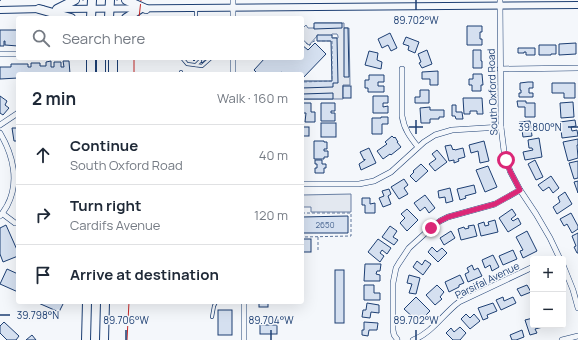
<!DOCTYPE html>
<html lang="en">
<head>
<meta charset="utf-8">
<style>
	:root { --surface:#fff; --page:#f6f6f7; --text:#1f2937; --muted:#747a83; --line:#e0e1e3 }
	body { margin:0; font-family:Manrope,sans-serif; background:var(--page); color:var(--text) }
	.controls { position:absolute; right:12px; bottom:12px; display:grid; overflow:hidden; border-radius:4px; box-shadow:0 4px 16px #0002 }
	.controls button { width:36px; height:36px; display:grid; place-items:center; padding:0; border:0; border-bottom:1px solid var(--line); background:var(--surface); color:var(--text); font:20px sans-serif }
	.stop { position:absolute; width:12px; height:12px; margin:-9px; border:3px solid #db2777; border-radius:50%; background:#fff }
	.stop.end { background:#db2777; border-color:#fff; box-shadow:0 1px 4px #0008 }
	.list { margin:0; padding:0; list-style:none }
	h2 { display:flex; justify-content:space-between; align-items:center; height:52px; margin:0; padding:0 16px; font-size:17px }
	h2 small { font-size:13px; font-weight:400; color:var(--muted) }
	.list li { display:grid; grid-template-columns:26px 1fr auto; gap:12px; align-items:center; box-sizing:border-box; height:60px; padding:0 16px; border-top:1px solid var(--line) }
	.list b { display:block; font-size:15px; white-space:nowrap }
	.list p { margin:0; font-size:13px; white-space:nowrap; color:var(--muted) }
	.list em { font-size:13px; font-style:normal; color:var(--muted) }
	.icon { flex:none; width:22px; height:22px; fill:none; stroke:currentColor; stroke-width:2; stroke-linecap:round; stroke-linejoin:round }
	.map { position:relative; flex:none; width:578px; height:340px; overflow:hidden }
	.search { position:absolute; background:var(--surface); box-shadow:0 4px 16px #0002; left:16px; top:16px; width:288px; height:44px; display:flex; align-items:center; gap:10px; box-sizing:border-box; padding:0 14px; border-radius:4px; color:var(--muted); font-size:15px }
	.panel { position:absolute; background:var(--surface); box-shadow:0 4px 16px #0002; left:16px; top:72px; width:288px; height:232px; border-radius:4px }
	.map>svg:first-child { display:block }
	.parking { fill:#e3e8f0; stroke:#687fa3 }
	.building { fill:#d5e0f0; stroke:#1d3f73 }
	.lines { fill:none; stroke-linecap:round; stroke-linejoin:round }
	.service-casing { stroke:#1d3f73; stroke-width:4 }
	.minor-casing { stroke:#1d3f73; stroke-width:6 }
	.tertiary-casing { stroke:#1d3f73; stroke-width:8 }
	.trunk-casing { stroke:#1d3f73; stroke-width:10 }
	.path { stroke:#5e769c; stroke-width:1; stroke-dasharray:3 2; stroke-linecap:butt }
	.service { stroke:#f4f7fb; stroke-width:2.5 }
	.minor { stroke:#f4f7fb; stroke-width:5 }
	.tertiary { stroke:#f4f7fb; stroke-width:6 }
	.trunk { stroke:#f4f7fb; stroke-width:8 }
	.power { stroke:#c62828; stroke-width:1; stroke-dasharray:14 3 2 3; stroke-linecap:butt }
	.route { stroke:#db2777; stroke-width:5 }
	.ticks { fill:none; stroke:#1d3f73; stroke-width:1.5 }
	.labels { text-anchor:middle; stroke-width:3; stroke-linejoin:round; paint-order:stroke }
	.number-label { font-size:8px; fill:#4b6792 }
	.street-label { font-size:10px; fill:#1d3f73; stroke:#f4f7fb }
	.ticks-label { font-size:10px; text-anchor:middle; fill:#1d3f73; stroke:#f4f7fb; stroke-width:3; stroke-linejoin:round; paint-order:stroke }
</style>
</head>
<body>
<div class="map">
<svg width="578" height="340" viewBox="0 0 578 340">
	<rect width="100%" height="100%" fill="#f4f7fb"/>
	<g class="parking">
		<path d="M315 23H344V28H349L350 85H343V99H302V88L333 82V38H338V36L337 34H332L331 40 318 35 309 45 302 39V29L306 25 308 28H314Z"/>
		<path d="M351 194V212H311V207H302V195Z"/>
	</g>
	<g class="building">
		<path d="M314 23H342V28L314 29Z"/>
		<path d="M467 26H482V32H480V39H482V45H467Z"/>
		<path d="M344 28H348L349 77H344Z"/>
		<path d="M0 30H18V46L5 45V41H4V46H0Z"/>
		<path d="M390 33 397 48 391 51 388 45 382 48 378 39Z"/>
		<path d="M317 35H332V38H337L338 83H333V87L302 88V81H332L331 41H317Z"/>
		<path d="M406 37 419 42 415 53 408 50 409 46 403 44Z"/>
		<path d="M315 43 326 54 302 79V74H284L282 72 279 74H273L271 72 269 74H258L254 70 265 58H302V45L308 50Z"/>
		<path d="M576 43V54L559 55V44Z"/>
		<path d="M539 45H556V54H551V55H539Z"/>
		<path d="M518 48H535V55H526V52H524V53H518Z"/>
		<path d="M427 50 432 64 422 68 419 63 421 62 418 54Z"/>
		<path d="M473 50H481V61H482V68H473Z"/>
		<path d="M369 51 378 53 377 60 382 62 381 69 365 65Z"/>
		<path d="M191 58H208L202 63 197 58 194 61Z"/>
		<path d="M51 61V67H54V62H61V67H64L63 61H69L70 74H18V78L0 79V67H11V64H28V67H31V63H40V66H46V62Z"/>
		<path d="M438 71V85H430V79H422V72Z"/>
		<path d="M473 74H482L483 85H481V91H472V85H469V79H473Z"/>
		<path d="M369 75H384V82H378V86H384V92H368V88H365V80H369Z"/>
		<path d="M528 82H533V88H529V93H533V97H519V93H521V90H520V83Z"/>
		<path d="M552 83H575V98H564V93H552Z"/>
		<rect x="343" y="86" width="8" height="12"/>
		<path d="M420 90H429V103H415V97H420Z"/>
		<path d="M333 93V99H302V94Z"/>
		<path d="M0 96 7 101 5 105 9 108 3 115 0 113Z"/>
		<path d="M373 96H388V103H383V107L388 106V113H373Z"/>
		<path d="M463 98H482L483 114H477V111H470V114H464Z"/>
		<path d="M517 101H526V103H535V117H525V107H518Z"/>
		<path d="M573 102 574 117 561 118 560 103Z"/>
		<path d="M302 103H311V112H315V122H305L306 113H302Z"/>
		<path d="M321 103H335V111H331V113H335V121H321Z"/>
		<path d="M452 105H456V112H462L463 119H456L455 116H452Z"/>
		<path d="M430 107V110H444V117H439V119H430V123H421L420 108Z"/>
		<path d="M381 117H388V124H382V134H372V118H381Z"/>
		<path d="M575 120 576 126 571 127 572 131 577 130 578 136 562 138 560 122Z"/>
		<path d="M530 121 532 136 523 137 522 130H520L519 122Z"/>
		<rect x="321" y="123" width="15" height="14"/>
		<rect x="302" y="127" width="7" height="9"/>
		<path d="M12 128H18V141H14Z"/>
		<path d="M392 136 394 138 395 137 398 142H397L401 147 391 155 390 154 383 159 377 151 387 144 385 142Z"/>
		<path d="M539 138 542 157 525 160 523 152 533 150 532 148H529L528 140Z"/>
		<path d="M578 139V145H577L578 158 568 161 563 142Z"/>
		<path d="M314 141H324V142H327V149H324V151H328V157H324V159H314Z"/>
		<path d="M484 141 489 161 480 163 478 151 471 153 469 145Z"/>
		<path d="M451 145 453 150 454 149 455 150 463 148 465 157 458 159 459 161 454 163V160L449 161 445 146Z"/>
		<path d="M369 148 376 163 361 170 359 164 365 160V159L364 160 360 152Z"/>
		<path d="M437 150 447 162 435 171 429 164 436 159 432 154Z"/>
		<path d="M315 160H322V164H326V168H324V173H315V168H317V164H315Z"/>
		<path d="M535 160 543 177 536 180 528 164Z"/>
		<path d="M578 161V178L574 179 569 163Z"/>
		<path d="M421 164 428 171 416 182 410 176 414 172 413 171Z"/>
		<path d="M488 166 497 187 485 192 476 170Z"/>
		<path d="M551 176 559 188 553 193 549 187 543 191 538 185Z"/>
		<path d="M404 179 408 185 404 188 408 194 399 199 391 187Z"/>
		<path d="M578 181V193L574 182Z"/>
		<path d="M474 185 476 193 465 196 466 198 460 200 457 189Z"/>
		<path d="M450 188 453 201 446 203 445 197 439 198 438 191Z"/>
		<path d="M389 189 391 194 388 196 391 204 383 207 379 198 384 196 382 191Z"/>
		<path d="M565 192 572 204 557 214 553 207 560 202 558 197Z"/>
		<path d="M425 195 435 208 429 213 425 207 420 211 414 203Z"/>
		<path d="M362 198H370V204L375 203V213H365V205H362Z"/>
		<path d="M407 209 418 220 407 231 400 223 405 218 401 214Z"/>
		<path d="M512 209 516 215 511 219 513 221 518 218 521 224 508 232 499 218Z"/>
		<path d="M571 213 578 226V229L572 233 567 224 564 226 560 219Z"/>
		<path d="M348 216V233H302V217Z"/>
		<path d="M495 220 498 232 481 236 478 224 484 222 485 226 489 225 488 222Z"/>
		<path d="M6 225 18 252V256L3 262 0 254V228Z"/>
		<path d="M474 225 477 236 461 240 458 229 464 227 465 229 469 228 468 226Z"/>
		<path d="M390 226 397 231 393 237 398 240 394 245 382 237Z"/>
		<path d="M451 231 455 238 444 245 440 238Z"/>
		<path d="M527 231 537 251 523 258 520 251 523 250 516 237Z"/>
		<path d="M578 233V253H577L574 247 576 246 572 236Z"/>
		<rect x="302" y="239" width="9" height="13"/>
		<path d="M378 239 391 248 387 254 382 250 380 253 384 256 380 262 368 252Z"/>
		<path d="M432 247 437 252 442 248 447 253 438 262 428 252Z"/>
		<path d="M513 250 517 259 503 265 499 256Z"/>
		<path d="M493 255 499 267 492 271 490 265 485 268 482 260Z"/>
		<path d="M425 260 431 264 423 275 413 267 417 261 422 265Z"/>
		<path d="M365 264H381L380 271H377L376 274 380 275V281H364Z"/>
		<path d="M472 265 474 270 478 268 482 276 468 282 465 274 469 272 467 268Z"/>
		<path d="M7 269 18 274V292L0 284Z"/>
		<rect x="335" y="270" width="9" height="53"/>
		<path d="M409 275 420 278 416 294 409 293 412 284 407 283Z"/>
		<path d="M460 275 464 283 459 285V287L449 292 445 282Z"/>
		<path d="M364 285H374V293H380V300H364Z"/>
		<path d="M437 285 444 292 440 297 442 299 435 305 426 295Z"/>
		<path d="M527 285 531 292 521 296 517 289Z"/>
		<path d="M416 297 430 311 422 319 419 316 415 319 404 309Z"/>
		<path d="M503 297 504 301 513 297 516 303 501 310 496 300Z"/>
		<path d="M36 302H64L59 312Z"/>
		<rect x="259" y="302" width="9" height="5"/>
		<path d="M367 303 379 305V313L371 312 370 318 362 317 363 310H366Z"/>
		<path d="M493 303 497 311 487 315 488 318 483 320 478 308Z"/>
		<rect x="218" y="310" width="14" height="25"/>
		<path d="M466 314 470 318 474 314 480 321 470 329 461 319Z"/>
		<path d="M533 318V325H542L543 327 535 329 537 333 530 335 525 320Z"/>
		<path d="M4 322 19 336 16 340H7L0 333V326Z"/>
		<path d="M364 322 378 323 377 330H369L368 336 362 335V330H364Z"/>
		<rect x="260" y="325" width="17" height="9"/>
		<path d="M460 327 466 333 460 340H453L446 333 451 328 454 332Z"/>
		<path d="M522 330 524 337 516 340H512L510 335Z"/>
		<path d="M32 335 36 340H26Z"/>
	</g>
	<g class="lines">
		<defs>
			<g id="service">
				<path d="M196 9V18"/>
				<path d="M182 58 187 64 202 66 211 58"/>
				<path d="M196 65 200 61"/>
				<path d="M181 74V72"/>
				<path d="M212 317 214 306 216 302"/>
			</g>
			<g id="minor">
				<path d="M233 0V18"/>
				<path d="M500 0 501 127 504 151 510 171 520 190 536 214 550 238 560 259"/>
				<path d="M0 54H18"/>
				<path d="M233 58V74"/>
				<path d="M402 69V116C404 129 410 137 418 147"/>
				<path d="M500 69 578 68"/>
				<path d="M0 125 18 113"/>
				<path d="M0 133C13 155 20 182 7 206 5 209 3 213 0 216"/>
				<path d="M302 184H359L374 181 391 172 424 142 435 135 452 130 501 127"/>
				<path d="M3 214 15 223H18"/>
				<path d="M563 265 573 290 578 308"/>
				<path d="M397 339 394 335 393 330V283L396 268 399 263 409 248 431 228 440 221 448 217 495 204 520 190"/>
				<path d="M244 340V302"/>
				<path d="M413 340C432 333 443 314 459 302L533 267"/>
				<path d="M562 340 578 336"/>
			</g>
			<g id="tertiary">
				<path d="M58 9 578 5"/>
				<path d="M0 10 42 9"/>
			</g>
			<g id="trunk">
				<path d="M126 0 146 9"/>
				<path d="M39 9 71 18"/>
				<path d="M57 9 75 0"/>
				<path d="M91 18 92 0"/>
				<path d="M109 18 110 0"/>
				<path d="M126 18 140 9"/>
				<path d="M101 58V74"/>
				<path d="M91 74V58"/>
				<path d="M113 74V58"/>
				<path d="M86 340 87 302"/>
				<path d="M104 340 105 302"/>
			</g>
		</defs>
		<use href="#service" class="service-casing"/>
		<use href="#minor" class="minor-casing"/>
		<use href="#tertiary" class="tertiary-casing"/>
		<use href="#trunk" class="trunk-casing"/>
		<g class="path">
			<path d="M0 0 1 1"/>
			<path d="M117 0V1"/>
			<path d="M83 1V0"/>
			<path d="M116 17V18"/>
			<path d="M302 39 309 46 314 41H332V81L302 82"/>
			<path d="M302 213H351V236L302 237"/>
			<path d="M318 237V252"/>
		</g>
		<use href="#service" class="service"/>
		<use href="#minor" class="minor"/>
		<use href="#tertiary" class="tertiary"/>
		<use href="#trunk" class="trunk"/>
		<g class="power">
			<path d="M139 18 141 0"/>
			<path d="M134 58V74"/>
			<path d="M127 340 129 302"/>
		</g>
	</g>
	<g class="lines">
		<path class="route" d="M431 228 440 221 448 217 495 204 520 190 510 171 506 160"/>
	</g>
	<path class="ticks" d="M416 0V10M416 120V134M409 127H423M568 127H578M0 315H10M126 330V340M271 330V340M416 330V340"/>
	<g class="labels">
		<g class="number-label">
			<text x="325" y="228">2650</text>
		</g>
		<g class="street-label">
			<text transform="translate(492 92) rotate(-92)" y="4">South Oxford Road</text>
			<text transform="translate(487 280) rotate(-26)" y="4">Parsifal Avenue</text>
		</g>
	</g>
	<g class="ticks-label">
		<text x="416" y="24">89.702°W</text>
		<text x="540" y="131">39.800°N</text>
		<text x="38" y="319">39.798°N</text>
		<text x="126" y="324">89.706°W</text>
		<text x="271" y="324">89.704°W</text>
		<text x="416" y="324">89.702°W</text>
	</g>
</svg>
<div class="controls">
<button>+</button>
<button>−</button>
</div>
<div class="stop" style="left:506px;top:160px"></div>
<div class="stop end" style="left:431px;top:228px"></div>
<div class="search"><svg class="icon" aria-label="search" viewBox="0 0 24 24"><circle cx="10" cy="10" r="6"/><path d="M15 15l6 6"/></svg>Search here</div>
<section class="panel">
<h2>2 min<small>Walk · 160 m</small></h2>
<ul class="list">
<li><svg class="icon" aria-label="ahead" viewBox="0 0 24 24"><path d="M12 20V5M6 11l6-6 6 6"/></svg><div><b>Continue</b><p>South Oxford Road</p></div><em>40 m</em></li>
<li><svg class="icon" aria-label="right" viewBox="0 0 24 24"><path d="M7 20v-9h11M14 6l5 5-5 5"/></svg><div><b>Turn right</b><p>Cardifs Avenue</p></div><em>120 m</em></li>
<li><svg class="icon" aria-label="arrive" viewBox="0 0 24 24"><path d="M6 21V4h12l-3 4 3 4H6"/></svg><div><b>Arrive at destination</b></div></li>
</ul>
</section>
</div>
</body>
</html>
